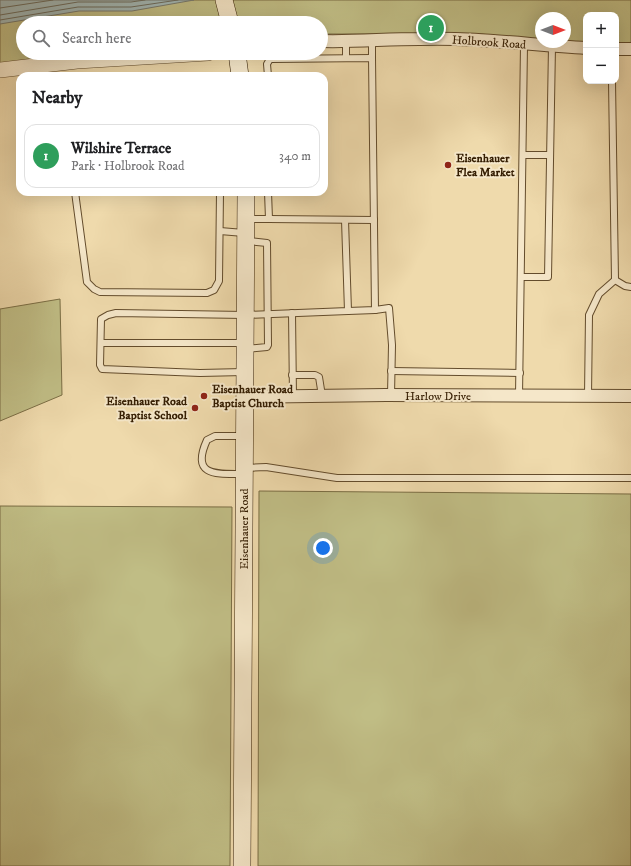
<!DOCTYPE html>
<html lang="en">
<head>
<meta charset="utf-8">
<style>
	:root { --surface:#fff; --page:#f2f2f2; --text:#202124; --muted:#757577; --line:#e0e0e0; --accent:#8f2418 }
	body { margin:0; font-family:"IM FELL DW Pica",serif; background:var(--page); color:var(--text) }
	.controls { position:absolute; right:12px; top:12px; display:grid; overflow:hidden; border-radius:8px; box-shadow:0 4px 16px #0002 }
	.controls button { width:36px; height:36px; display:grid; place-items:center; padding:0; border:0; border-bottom:1px solid var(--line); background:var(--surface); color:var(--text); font:20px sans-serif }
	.compass { position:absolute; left:535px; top:12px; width:36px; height:36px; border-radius:50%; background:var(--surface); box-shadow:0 4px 16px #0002; rotate:90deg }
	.you { position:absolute; left:323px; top:548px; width:14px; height:14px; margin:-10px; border:3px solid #fff; border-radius:50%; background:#1a73e8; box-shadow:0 0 0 6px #1a73e833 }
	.badge { display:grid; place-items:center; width:26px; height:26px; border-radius:50%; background:var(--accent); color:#fff; font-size:13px; font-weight:700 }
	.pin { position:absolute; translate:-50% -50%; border:2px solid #fff; box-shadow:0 1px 4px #0006 }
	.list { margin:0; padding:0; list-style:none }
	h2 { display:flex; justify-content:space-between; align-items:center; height:52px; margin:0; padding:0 16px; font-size:17px }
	h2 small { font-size:13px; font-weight:400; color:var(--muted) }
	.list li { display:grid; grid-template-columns:26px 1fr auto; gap:12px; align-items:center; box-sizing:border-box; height:64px; margin:0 8px 8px; padding:0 8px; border:1px solid var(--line); border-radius:12px }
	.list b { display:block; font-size:15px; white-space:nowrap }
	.list p { margin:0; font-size:13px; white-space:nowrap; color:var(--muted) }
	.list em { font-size:13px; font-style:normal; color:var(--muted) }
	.icon { flex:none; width:22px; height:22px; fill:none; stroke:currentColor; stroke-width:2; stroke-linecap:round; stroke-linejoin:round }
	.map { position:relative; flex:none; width:631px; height:866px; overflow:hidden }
	.search { position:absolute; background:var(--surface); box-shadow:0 4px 16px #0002; left:16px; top:16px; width:312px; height:44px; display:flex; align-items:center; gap:10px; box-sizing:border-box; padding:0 14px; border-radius:22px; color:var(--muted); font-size:15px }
	.panel { position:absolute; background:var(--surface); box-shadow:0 4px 16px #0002; left:16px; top:72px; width:312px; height:124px; border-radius:12px }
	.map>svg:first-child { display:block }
	.green { fill:#c0bd85; stroke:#7a6d44 }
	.water { fill:#a0b7b6; stroke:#75796e }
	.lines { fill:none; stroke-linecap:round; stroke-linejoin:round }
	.shore { stroke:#6a6a5c; stroke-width:1 }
	.service-casing { stroke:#634c2c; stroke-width:8 }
	.minor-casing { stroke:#634c2c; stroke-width:14 }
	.tertiary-casing { stroke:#634c2c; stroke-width:16 }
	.secondary-casing { stroke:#341d02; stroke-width:18 }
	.service { stroke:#f5e7c9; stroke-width:6 }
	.minor { stroke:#f5e7c9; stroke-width:12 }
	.tertiary { stroke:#f5e7c9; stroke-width:15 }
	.secondary { stroke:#f5e7c9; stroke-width:17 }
	.poi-dot { fill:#8f2418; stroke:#f5e7c9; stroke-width:1.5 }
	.labels { text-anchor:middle; stroke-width:4; stroke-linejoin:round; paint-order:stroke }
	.street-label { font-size:12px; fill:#341d02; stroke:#f5e7c9 }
	.poi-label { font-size:12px; font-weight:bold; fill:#341d02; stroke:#f5e7c9; text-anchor:start }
</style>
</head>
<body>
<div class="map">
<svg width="631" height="866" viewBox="0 0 631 866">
	<rect width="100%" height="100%" fill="#efdaac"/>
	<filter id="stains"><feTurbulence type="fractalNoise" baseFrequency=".005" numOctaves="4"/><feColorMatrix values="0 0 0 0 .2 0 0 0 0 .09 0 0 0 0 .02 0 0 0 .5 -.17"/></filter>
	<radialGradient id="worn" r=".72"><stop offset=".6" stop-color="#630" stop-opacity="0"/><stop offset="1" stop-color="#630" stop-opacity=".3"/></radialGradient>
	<g class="green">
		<path d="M0 0H631V43H616V15H586V43L565 42V18H541V40L481 34H321V23H23V53H129L0 67Z"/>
		<path d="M60 299 62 395 0 421V309Z"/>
		<path d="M259 491 631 494V866H258Z"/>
		<path d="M0 506 232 507 230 866H0Z"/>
	</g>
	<path class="water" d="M0 0H194L132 11H79L0 24Z"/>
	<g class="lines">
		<g class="shore">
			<path d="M0 8 53 0"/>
			<path d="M0 15 78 2H131L145 0"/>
			<path d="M0 20 78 7H131L178 0"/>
		</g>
		<defs>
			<g id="service">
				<path d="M346 57V42"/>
				<path d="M372 58V42"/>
				<path d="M268 76 267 64 270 59 372 58 375 310 348 311"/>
				<path d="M612 81 615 280 625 286 631 287"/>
				<path d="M523 155H550"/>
				<path d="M75 192 87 282 94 289 100 292 207 293 214 290 219 281 220 192"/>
				<path d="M247 219H269L268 192"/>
				<path d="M269 219 374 220"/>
				<path d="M220 231 244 233"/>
				<path d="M521 277H548L552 46"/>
				<path d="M375 310 389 308 392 345 391 395"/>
				<path d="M292 313 293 397"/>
				<path d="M101 343H244"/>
				<path d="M247 349 267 347 268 345 267 243 248 241"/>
				<path d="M391 371 520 373"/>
				<path d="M244 372 200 373 102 369 100 365 101 319 108 315 116 313 245 315 348 311 345 220"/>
				<path d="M292 375H315L319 377 322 396"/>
				<path d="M519 396 524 45"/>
				<path d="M588 396 589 315 599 294 615 280"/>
				<path d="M243 436H215L207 440C190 477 217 474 243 474"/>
				<path d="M246 468 266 467 337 478H631"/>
			</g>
			<g id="minor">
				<path d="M321 41C354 42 386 39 419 39 475 37 530 45 586 48"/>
				<path d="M616 49H631"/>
				<path d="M245 397 386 395 631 396"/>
			</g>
			<path id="tertiary" d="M0 70 77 61 208 53"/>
			<g id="secondary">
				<path d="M224 0 230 23"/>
				<path d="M237 53 240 76"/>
				<path d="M242 866 246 192"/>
			</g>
		</defs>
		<use href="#service" class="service-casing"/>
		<use href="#minor" class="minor-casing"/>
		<use href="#tertiary" class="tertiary-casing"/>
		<use href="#secondary" class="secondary-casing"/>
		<use href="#service" class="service"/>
		<use href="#minor" class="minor"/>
		<use href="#tertiary" class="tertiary"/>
		<use href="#secondary" class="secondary"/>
	</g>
	<g class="poi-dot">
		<circle cx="448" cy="165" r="4"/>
		<circle cx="204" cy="396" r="4"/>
		<circle cx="195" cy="408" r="4"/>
	</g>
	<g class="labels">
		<g class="street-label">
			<text transform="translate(489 42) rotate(4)" y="4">Holbrook Road</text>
			<text x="438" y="400">Harlow Drive</text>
			<text transform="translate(244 529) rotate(-90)" y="4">Eisenhauer Road</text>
		</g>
		<g class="poi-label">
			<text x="456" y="162">Eisenhauer<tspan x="456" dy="14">Flea Market</tspan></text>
			<text x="212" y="393">Eisenhauer Road<tspan x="212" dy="14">Baptist Church</tspan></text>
			<text x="187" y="405" text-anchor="end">Eisenhauer Road<tspan x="187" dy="14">Baptist School</tspan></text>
		</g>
	</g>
	<rect width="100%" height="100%" filter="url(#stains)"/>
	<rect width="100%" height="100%" fill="url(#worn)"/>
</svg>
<div class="controls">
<button>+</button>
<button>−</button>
</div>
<svg class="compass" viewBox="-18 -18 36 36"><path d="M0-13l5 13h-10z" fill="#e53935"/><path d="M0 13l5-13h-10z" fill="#757577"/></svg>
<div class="you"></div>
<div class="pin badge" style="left:431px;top:28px;background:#2e9e5b">1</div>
<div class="search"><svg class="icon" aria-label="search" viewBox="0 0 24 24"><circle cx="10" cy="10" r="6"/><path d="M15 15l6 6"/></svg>Search here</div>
<section class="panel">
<h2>Nearby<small></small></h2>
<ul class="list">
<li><span class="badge" style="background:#2e9e5b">1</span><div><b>Wilshire Terrace</b><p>Park · Holbrook Road</p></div><em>340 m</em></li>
</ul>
</section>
</div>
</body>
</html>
